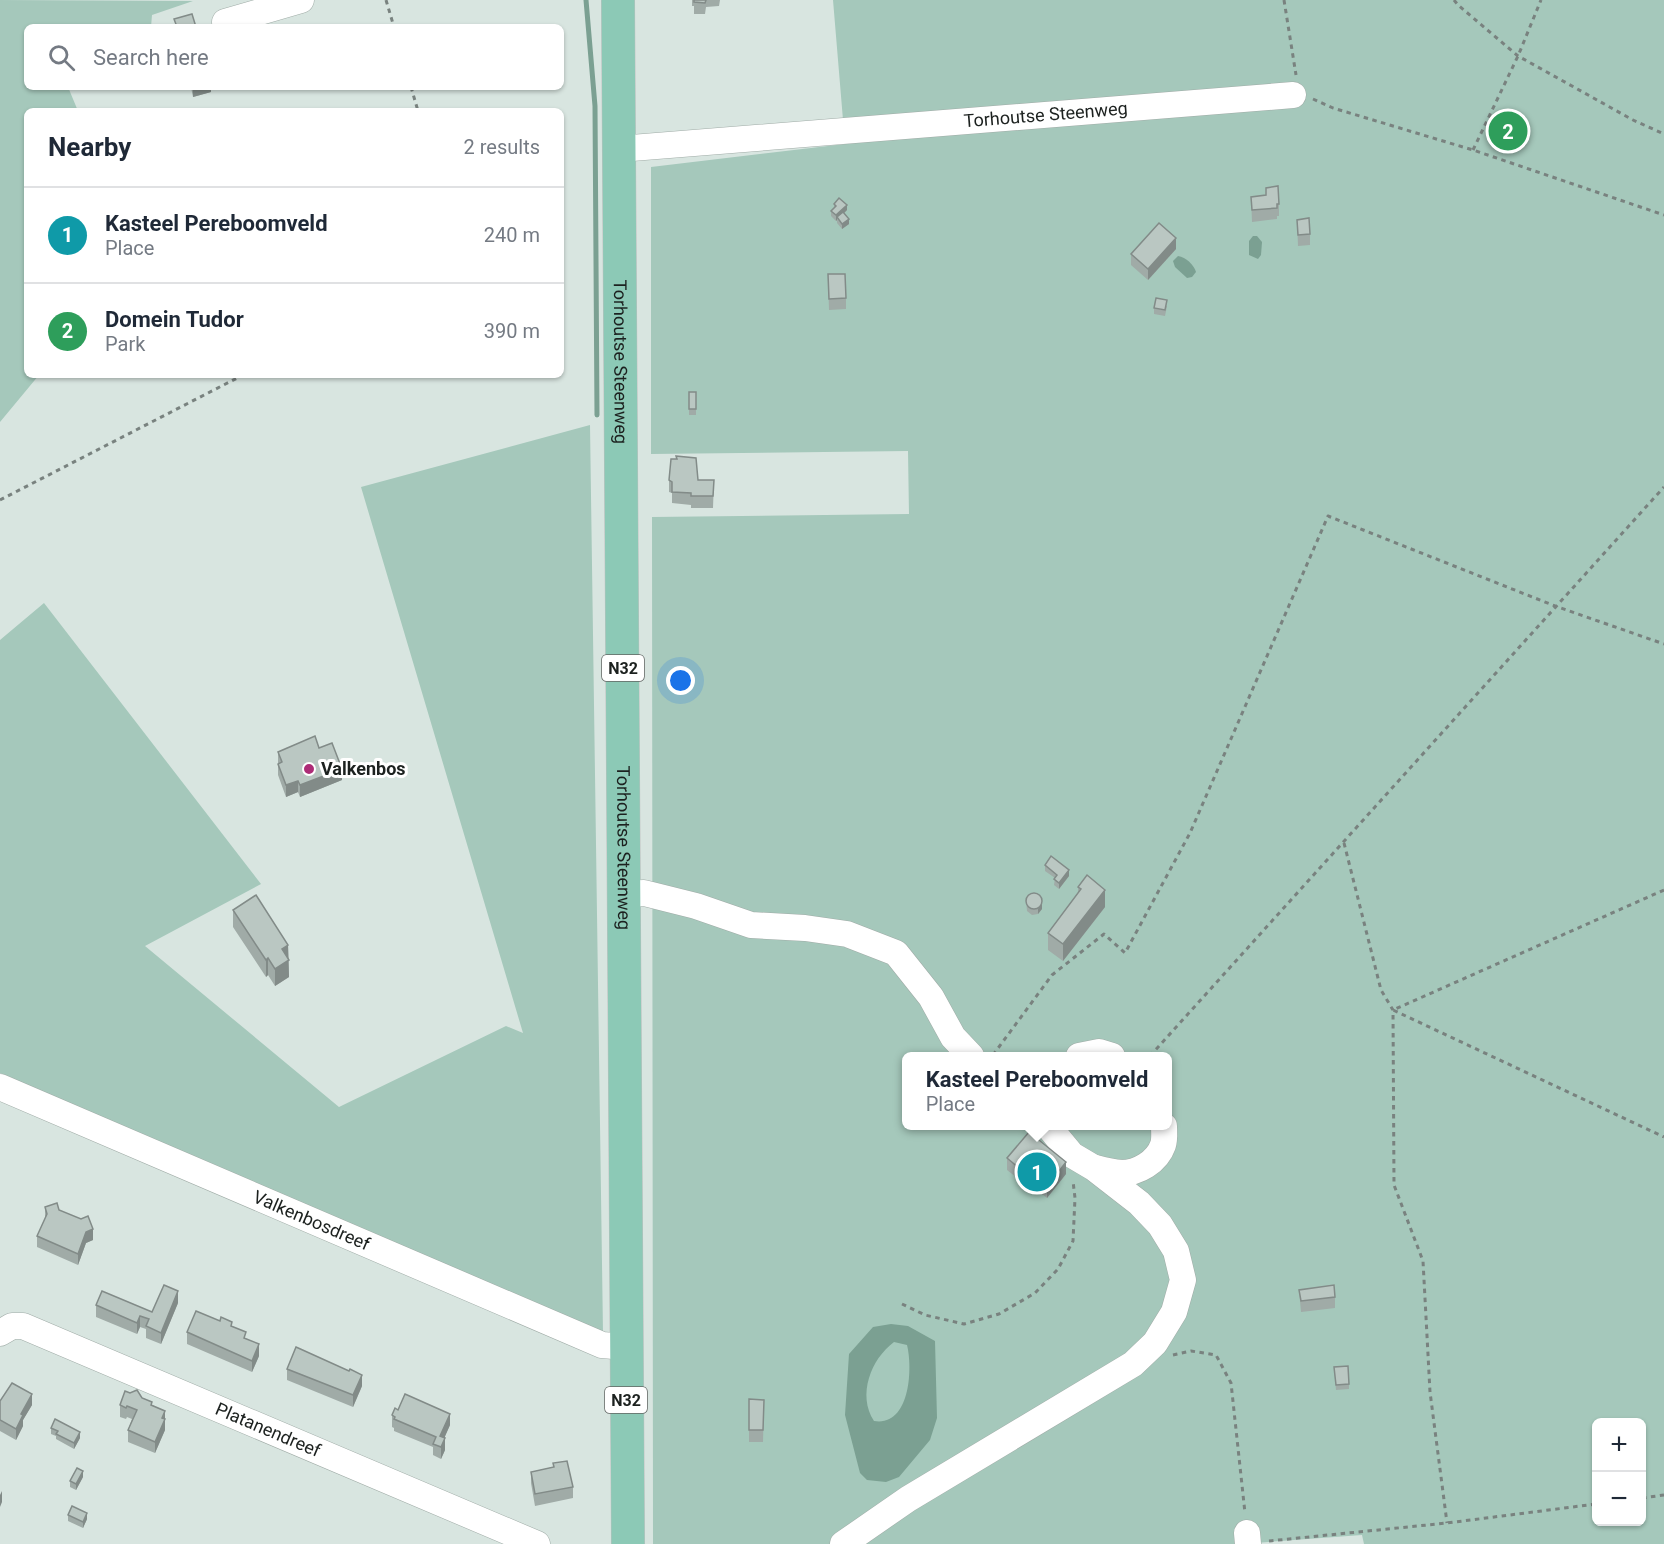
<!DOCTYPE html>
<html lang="en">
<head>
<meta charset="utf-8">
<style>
	:root { --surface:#fff; --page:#f6f6f7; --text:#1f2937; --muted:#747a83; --line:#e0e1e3; --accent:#ad2c77 }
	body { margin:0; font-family:Roboto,sans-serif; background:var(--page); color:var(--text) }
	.controls { position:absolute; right:18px; bottom:18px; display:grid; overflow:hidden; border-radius:9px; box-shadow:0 2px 4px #0004 }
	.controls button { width:54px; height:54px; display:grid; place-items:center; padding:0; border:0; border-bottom:2px solid var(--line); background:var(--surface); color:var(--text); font:30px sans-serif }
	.you { position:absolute; left:681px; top:681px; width:21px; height:21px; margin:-15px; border:4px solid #fff; border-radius:50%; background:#1a73e8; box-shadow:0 0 0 9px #1a73e833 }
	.badge { display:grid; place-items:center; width:39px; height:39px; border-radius:50%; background:var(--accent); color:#fff; font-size:20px; font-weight:700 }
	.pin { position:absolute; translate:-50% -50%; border:3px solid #fff; box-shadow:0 2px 6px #0006 }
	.popup { position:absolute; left:902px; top:1052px; width:270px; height:78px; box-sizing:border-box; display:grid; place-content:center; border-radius:9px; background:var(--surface); filter:drop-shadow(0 2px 4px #0005); font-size:20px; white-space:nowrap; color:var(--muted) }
	.popup b { font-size:22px; color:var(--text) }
	.popup::after { content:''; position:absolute; left:50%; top:100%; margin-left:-12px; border:12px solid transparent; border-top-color:var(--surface) }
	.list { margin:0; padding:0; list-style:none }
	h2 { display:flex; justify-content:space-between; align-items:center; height:78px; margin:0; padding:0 24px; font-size:26px }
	h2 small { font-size:20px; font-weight:400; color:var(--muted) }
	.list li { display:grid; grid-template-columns:39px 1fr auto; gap:18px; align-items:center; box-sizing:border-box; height:96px; padding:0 24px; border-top:2px solid var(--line) }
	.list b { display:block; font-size:22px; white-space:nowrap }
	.list p { margin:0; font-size:20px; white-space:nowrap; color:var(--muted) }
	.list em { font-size:20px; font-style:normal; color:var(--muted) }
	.icon { flex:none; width:33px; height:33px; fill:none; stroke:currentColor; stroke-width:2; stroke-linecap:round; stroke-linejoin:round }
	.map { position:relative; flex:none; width:1664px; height:1544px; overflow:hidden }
	.search { position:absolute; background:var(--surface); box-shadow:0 2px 4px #0004; left:24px; top:24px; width:540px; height:66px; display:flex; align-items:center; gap:15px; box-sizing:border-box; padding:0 21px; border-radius:9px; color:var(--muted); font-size:22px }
	.panel { position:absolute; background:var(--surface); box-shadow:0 2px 4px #0004; left:24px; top:108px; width:540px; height:270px; border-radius:9px }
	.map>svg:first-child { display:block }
	.green { fill:#a5c8bb; fill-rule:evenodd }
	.water { fill:#7ba092; fill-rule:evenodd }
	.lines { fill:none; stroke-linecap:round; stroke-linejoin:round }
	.stream { stroke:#7ba092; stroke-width:5 }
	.minor-casing { stroke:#a0aca7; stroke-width:27 }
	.major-casing { stroke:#bfc1c0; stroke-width:34 }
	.path { stroke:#79827f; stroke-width:3; stroke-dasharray:4.5 4.5; stroke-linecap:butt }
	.minor { stroke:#fff; stroke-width:26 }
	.major { stroke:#8cc9b6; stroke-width:33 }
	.wall { fill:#a0aba7 }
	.shaded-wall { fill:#828b88 }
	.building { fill:#bac7c2; stroke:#828b88; stroke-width:1.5 }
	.poi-dot { fill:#ad2c77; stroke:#fff; stroke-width:2 }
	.labels { text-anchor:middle; stroke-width:6; stroke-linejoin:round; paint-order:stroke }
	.shield { fill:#fff; stroke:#606462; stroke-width:1.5 }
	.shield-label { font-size:16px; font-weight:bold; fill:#1c211f }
	.street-label { font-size:18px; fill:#1c211f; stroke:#fff }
	.poi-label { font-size:18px; font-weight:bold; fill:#1c211f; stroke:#fff; text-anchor:start }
</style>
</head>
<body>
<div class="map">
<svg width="1664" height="1544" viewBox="0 0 1664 1544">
	<rect width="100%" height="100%" fill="#d8e5e0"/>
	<g class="green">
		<path d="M0 0 193 1 152 15 151 27H27V87H68L78 111H27V375H39L0 422Z"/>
		<path d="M833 0H1664V1544H1364L1362 1535 1241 1544H653L652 517 909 514 908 451 651 454V167L845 144ZM906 1056H1168V1126H906ZM1596 1422H1642V1522H1596Z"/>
		<path d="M590 425 603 1333 0 1073V640L44 603 261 884 145 946 339 1107 506 1026 523 1033 361 487Z"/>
	</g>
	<g class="water">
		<path d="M1253 236H1257L1262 242 1261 255 1258 259 1249 255V241Z"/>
		<path d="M1178 256C1186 257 1194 265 1196 272L1192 277 1187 278 1175 267 1173 261Z"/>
		<path d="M891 1324 908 1326 935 1341 937 1418 930 1440 899 1477 886 1482 867 1480 860 1473 845 1415 849 1354 873 1327ZM894 1342 907 1345C913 1369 910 1427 874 1421 857 1395 871 1359 894 1342Z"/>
	</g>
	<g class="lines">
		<path class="stream" d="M586 0 595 106 597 415"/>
		<defs>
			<g id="minor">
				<path d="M225 22 301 0"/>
				<path id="s1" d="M619 149 1293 95"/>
				<path d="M625 894 644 893 696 906 751 925 805 928 847 934 896 953 931 997 953 1037 971 1056"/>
				<path d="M1079 1056 1099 1052 1112 1056"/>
				<path id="s2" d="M0 1087 602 1345 626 1347"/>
				<path d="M1096 1168C1104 1170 1113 1172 1121 1173 1138 1173 1157 1162 1163 1145 1165 1139 1164 1132 1164 1126"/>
				<path id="s3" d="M0 1333 12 1326H23L537 1544"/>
				<path d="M1247 1533 1248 1544"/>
				<path d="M843 1544 908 1499 1133 1364 1155 1343 1174 1312 1183 1280 1176 1251 1160 1225 1139 1203 1094 1168 1072 1155 1048 1126"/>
			</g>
			<g id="major">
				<path id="s4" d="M618 0 628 1544"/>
			</g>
		</defs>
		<use href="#minor" class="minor-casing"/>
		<use href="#major" class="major-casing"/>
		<g class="path">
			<path d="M386 0 394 27"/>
			<path d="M1284 0 1296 75"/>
			<path d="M1454 0 1458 5 1518 56 1633 120 1664 134"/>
			<path d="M411 87 418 111"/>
			<path d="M1313 99 1333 108 1473 150 1664 215"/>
			<path d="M1473 150 1518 56 1541 0"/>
			<path d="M0 500 243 375"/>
			<path d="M1344 843 1381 990 1393 1010 1394 1185 1423 1261 1430 1392 1447 1523"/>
			<path d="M1664 890 1393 1010 1664 1137"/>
			<path d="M993 1055 1052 975 1104 934 1125 953 1190 833 1328 516 1555 606 1664 644"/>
			<path d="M1150 1056 1664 487"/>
			<path d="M902 1304 925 1315 964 1324 999 1314 1035 1293 1058 1269 1073 1241 1075 1198 1073 1181"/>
			<path d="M1173 1355 1191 1351 1216 1355 1231 1383 1245 1513"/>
			<path d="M1642 1498 1664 1495"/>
			<path d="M1269 1541 1447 1523 1596 1504"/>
		</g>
		<use href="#minor" class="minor"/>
		<use href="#major" class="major"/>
	</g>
	<g class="wall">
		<path d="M692 0H720L719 6 706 7 705 14H694V6H692Z"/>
		<path d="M191 87H211V92L193 97Z"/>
		<path d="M1266 188 1279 204V216H1277V219L1252 222 1251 197 1266 195Z"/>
		<path d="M834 204 847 210 844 213 849 224 842 229 837 223V220L836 221 831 216V211L834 208Z"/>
		<path d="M1297 220 1310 234V245L1298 246Z"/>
		<path d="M1176 249 1148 280 1131 265V254Z"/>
		<path d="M828 274 846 298V309L829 310Z"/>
		<path d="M1167 306 1165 316 1154 314V308Z"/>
		<rect x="689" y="392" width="7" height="23"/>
		<path d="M669 480H714L713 508H691V505L672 503V493L669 492Z"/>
		<path d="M319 748 342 780 300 797 298 792 286 797 278 775V752Z"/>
		<path d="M1045 865 1069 876 1059 889 1054 885 1055 878 1045 871Z"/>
		<path d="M1078 887 1105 907 1063 961 1048 950V933L1078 893Z"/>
		<path d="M1026 900 1042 909 1038 914 1032 915 1027 911Z"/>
		<path d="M233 910 288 945 289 977 275 986 268 975 266 977 233 927Z"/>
		<path d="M1007 1158 1066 1174 1047 1198 1022 1178 1020 1180 1007 1170Z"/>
		<path d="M45 1207 59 1210 93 1240 86 1243 78 1265 37 1247V1236L45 1219Z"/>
		<path d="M1299 1290 1335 1297V1308L1301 1312Z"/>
		<path d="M178 1303 161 1344 146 1338V1329L140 1327 137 1334 96 1317V1305L152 1312Z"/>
		<path d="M232 1327 246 1339 259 1356 252 1372 187 1344V1332Z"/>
		<path d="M1334 1367 1349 1384V1389L1336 1390Z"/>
		<path d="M287 1369 362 1386 353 1407 287 1380Z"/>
		<path d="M142 1398 152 1405 165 1411V1430L155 1453 128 1442V1430L132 1419 127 1417 126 1419 120 1417V1405Z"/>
		<path d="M749 1399 764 1400 763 1442H749Z"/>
		<path d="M0 1401 32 1405 23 1420V1426L16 1440 0 1431Z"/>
		<path d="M392 1415 450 1425 444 1438 445 1450 441 1459 433 1455V1447L394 1431V1428L392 1427Z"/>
		<path d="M51 1428 80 1438 74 1449 56 1439V1436L51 1434Z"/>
		<path d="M553 1463 573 1487V1498L535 1506 531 1483V1472L553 1467Z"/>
		<path d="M83 1477 76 1490 70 1487V1481Z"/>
		<path d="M68 1515 87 1519 83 1528 68 1521Z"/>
	</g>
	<g class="shaded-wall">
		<path d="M193 87H211V92L193 97Z"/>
		<path d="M847 205V210L838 219 837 217V220L836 221V215Z"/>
		<path d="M849 219V224L842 229V224Z"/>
		<path d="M1176 238V249L1148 280V269Z"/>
		<path d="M342 769V780L300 797V785Z"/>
		<path d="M298 781V792L286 797V785Z"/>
		<path d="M1069 870V876L1059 889V883Z"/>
		<path d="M1105 890V907L1063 961V944Z"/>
		<path d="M1042 903V909L1038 914V909Z"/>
		<path d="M288 945 289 977 275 986V969L282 949Z"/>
		<path d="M268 958V975L266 977V960Z"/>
		<path d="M1066 1162V1174L1047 1198V1187Z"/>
		<path d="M1022 1167V1178L1020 1180V1169Z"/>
		<path d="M93 1229V1240L86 1243 78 1265V1254L86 1232Z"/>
		<path d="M178 1291V1303L161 1344V1333Z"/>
		<path d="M140 1316V1327L137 1334V1323Z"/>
		<path d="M259 1344V1356L252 1372V1361Z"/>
		<path d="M362 1375V1386L353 1407V1395Z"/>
		<path d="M32 1394V1405L23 1420V1426L16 1440V1429L21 1414Z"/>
		<path d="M165 1411V1430L155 1453V1442Z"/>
		<path d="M450 1414V1425L440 1448V1436Z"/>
		<path d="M80 1432V1438L74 1449V1443Z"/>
		<path d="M445 1438V1450L441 1459V1447Z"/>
		<path d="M83 1471V1477L76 1490V1484Z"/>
		<path d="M2 1491V1502L0 1507V1495Z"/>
		<path d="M87 1513V1519L83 1528V1522Z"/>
	</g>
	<g class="building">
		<path d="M694 0H706L705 3 694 2Z"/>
		<path d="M192 14 196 27H177L174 19Z"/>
		<path d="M1278 186 1279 204H1277V208L1252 210 1251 197 1266 195V188Z"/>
		<path d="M839 198 847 205 836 215 831 211 836 206 834 204Z"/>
		<path d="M843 212 849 219 842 224 837 217Z"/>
		<path d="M1309 218 1310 234 1298 235 1297 220Z"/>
		<path d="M1159 223 1176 238 1148 269 1131 254Z"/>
		<path d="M828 274H845L846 298 829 299Z"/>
		<path d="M1156 298 1167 300 1165 310 1154 308Z"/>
		<rect x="689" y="392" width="7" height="17"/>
		<path d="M676 456 696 458 698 480H714L713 496H691V493L672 492V482L669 480 671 459H677Z"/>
		<path d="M315 736 319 748 332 743 342 769 300 785 298 781 286 785 278 764 282 762 278 752Z"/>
		<path d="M1051 856 1069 870 1059 883 1054 879 1057 875 1045 865Z"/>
		<path d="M1087 875 1105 890 1063 944 1048 933 1081 889 1078 887Z"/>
		<circle cx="1034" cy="901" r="8"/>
		<path d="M256 895 288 945 282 949 289 960 275 969 268 958 266 960 233 910Z"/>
		<path d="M1029 1132 1066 1162 1047 1187 1022 1167 1020 1169 1007 1158Z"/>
		<path d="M57 1203 59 1210 81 1219 88 1216 93 1229 86 1232 78 1254 37 1236 47 1214 45 1207Z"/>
		<path d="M164 1285 178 1291 161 1333 146 1326 149 1319 140 1316 137 1323 96 1305 102 1291 152 1312Z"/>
		<path d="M1334 1285 1335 1297 1301 1301 1299 1290Z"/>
		<path d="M196 1311 220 1321 221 1317 232 1322 231 1326 246 1332 244 1338 259 1344 252 1361 187 1332Z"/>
		<path d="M296 1347 349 1371 350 1369 362 1375 353 1395 287 1369Z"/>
		<path d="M1348 1366 1349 1384 1336 1385 1334 1367Z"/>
		<path d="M12 1383 32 1394 21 1414 23 1415 16 1429 0 1420V1401Z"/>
		<path d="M137 1390 142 1398 152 1402 151 1405 165 1411 162 1418 165 1419 155 1442 128 1430 137 1410 127 1406 126 1408 120 1405 125 1391 130 1393Z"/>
		<path d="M405 1394 450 1414 440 1436 445 1438 441 1447 433 1444 436 1437 394 1419 395 1417 392 1415 395 1408 398 1410Z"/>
		<path d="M749 1399 764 1400 763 1430H749Z"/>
		<path d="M55 1419 80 1432 74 1443 56 1434 58 1431 51 1428Z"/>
		<path d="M567 1461 573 1487 535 1494 531 1472 554 1467 553 1463Z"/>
		<path d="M77 1468 83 1471 76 1484 70 1481Z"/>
		<path d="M72 1506 87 1513 83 1522 68 1515Z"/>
	</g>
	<circle class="poi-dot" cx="309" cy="769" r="6"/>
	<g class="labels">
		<g class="shield">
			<rect x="602" y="655" width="42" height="26" rx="4.5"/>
			<rect x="605" y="1387" width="42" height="26" rx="4.5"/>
		</g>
		<g class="shield-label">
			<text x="623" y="674">N32</text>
			<text x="626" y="1406">N32</text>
		</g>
		<g class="street-label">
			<text dy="6" stroke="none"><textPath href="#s1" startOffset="428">Torhoutse Steenweg</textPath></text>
			<text dy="6" stroke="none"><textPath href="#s4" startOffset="362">Torhoutse Steenweg</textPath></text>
			<text dy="6" stroke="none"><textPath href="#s4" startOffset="848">Torhoutse Steenweg</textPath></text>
			<text dy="6" stroke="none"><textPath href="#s2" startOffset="339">Valkenbosdreef</textPath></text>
			<text dy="6" stroke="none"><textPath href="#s3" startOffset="291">Platanendreef</textPath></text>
		</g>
		<g class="poi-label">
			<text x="321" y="775">Valkenbos</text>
		</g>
	</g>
</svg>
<div class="controls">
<button>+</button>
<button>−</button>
</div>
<div class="you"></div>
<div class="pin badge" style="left:1037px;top:1172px;background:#0f9aa8">1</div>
<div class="popup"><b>Kasteel Pereboomveld</b>Place</div>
<div class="pin badge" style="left:1508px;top:131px;background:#2e9e5b">2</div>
<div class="search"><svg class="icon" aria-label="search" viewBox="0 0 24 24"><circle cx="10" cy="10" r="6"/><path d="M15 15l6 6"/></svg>Search here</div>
<section class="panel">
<h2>Nearby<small>2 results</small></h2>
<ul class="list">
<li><span class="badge" style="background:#0f9aa8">1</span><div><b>Kasteel Pereboomveld</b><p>Place</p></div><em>240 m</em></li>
<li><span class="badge" style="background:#2e9e5b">2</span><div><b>Domein Tudor</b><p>Park</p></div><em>390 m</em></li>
</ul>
</section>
</div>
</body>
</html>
